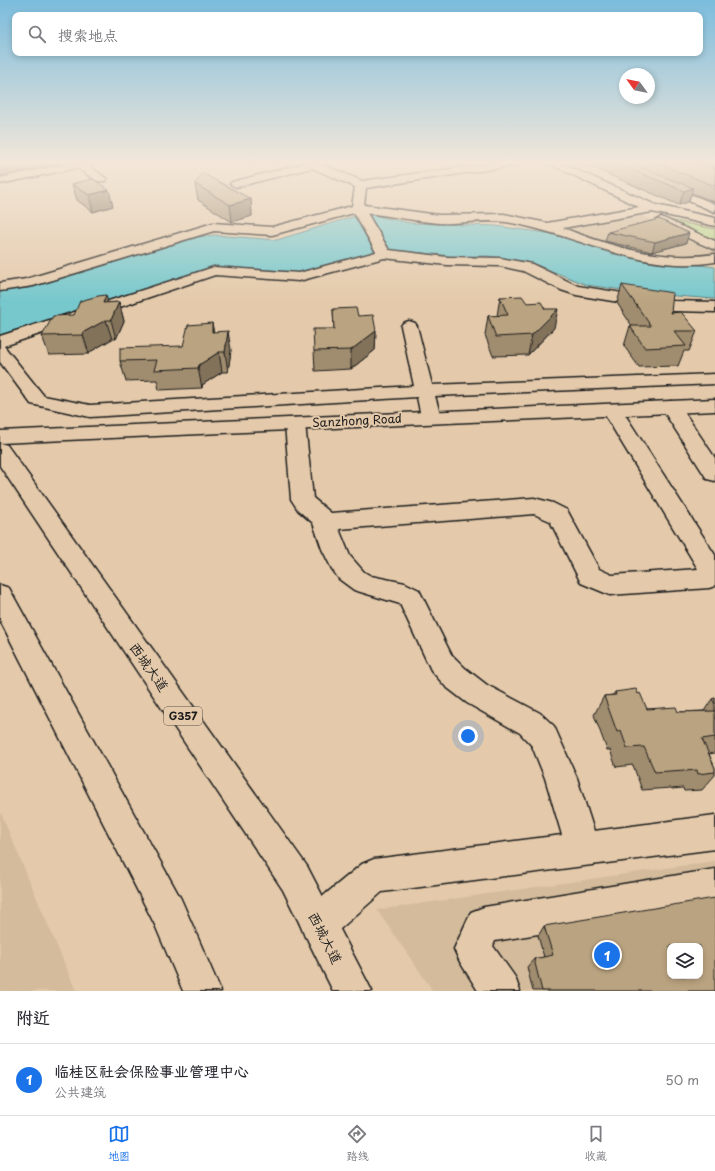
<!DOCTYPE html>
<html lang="zh">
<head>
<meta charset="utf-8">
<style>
	:root { --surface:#fff; --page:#f2f2f3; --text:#2b2b33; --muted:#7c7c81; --line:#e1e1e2; --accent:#1a73e8 }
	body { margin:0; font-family:"Playpen Sans","LXGW WenKai TC",sans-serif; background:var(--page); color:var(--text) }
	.controls { position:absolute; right:12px; bottom:12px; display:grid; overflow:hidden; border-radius:8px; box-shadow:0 2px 6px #0003 }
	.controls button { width:36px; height:36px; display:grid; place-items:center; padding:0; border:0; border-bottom:1px solid var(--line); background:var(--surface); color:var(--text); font:20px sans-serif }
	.compass { position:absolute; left:619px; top:68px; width:36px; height:36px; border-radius:50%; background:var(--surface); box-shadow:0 2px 6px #0003; rotate:303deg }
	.you { position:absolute; left:468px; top:736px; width:14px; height:14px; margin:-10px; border:3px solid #fff; border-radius:50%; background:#1a73e8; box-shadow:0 0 0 6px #1a73e833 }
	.badge { display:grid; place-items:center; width:26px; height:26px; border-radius:50%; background:var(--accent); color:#fff; font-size:13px; font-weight:700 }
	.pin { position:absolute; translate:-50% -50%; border:2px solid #fff; box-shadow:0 1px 4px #0006 }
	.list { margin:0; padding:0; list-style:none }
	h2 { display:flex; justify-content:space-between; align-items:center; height:52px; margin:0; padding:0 16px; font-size:17px }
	h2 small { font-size:13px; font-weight:400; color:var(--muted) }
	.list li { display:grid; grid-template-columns:26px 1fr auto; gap:12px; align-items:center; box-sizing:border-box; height:72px; padding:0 16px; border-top:1px solid var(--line) }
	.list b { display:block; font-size:15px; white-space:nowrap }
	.list p { margin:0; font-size:13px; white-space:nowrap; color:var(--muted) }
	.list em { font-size:13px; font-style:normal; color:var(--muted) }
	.icon { flex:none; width:22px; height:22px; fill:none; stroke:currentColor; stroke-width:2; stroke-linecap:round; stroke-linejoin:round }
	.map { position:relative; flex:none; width:715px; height:991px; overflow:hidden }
	.search { position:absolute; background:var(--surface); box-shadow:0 2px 6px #0003; left:12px; right:12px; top:12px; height:44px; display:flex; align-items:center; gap:10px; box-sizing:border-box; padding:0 14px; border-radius:8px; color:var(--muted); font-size:15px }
	.sheet { height:124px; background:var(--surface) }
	nav { display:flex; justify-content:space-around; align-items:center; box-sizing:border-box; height:56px; border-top:1px solid var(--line); background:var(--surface); font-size:11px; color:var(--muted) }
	nav a { display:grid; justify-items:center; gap:2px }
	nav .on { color:var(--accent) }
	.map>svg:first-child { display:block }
	.built { fill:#d3bb9b; fill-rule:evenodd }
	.green { fill:#bdd78e; stroke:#6c7a55 }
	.water { fill:#77c8cd; stroke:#538386 }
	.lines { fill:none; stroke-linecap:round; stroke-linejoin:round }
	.minor-casing { stroke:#1c1c1c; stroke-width:3 }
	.major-casing { stroke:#1c1c1c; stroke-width:3 }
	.highway-casing { stroke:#1c1c1c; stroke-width:3 }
	.minor { fill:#e4caab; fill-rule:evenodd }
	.major { fill:#e4caab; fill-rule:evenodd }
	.highway { fill:#e4caab; fill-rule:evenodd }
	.wall { fill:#a08c6e; stroke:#1c1c1c }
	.shaded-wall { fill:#82725a; stroke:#1c1c1c }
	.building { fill:#baa380; stroke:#1c1c1c; fill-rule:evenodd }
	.labels { text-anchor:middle; stroke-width:4; stroke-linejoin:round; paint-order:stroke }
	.shield { fill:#e4caab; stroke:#585047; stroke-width:1 }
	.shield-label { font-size:11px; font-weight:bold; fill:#1c1c1c }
	.street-label { font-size:12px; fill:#1c1c1c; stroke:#e4caab }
	.near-street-label { font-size:14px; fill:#1c1c1c; stroke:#e4caab }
</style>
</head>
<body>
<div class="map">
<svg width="715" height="991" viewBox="0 0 715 991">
	<rect width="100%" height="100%" fill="#e4caab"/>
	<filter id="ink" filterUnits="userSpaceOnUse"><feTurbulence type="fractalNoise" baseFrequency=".025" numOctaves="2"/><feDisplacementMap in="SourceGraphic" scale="8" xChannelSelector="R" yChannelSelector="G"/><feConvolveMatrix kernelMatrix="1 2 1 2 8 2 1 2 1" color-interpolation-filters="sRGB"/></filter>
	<g filter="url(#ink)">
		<g class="built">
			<path d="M638 214 715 250V254L695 258 633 253 558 230Z"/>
			<path d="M0 811 76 991H0Z"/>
			<path d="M715 861V991H433L377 910ZM670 946H700V976H670Z"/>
		</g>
		<path class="green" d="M664 219 715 229V240Z"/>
		<path class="water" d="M372 215 410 223 496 226 553 234 613 254 715 267V299L651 294 587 285 532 263 489 256H453L391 250 302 273 215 267 0 335V291L30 288 198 237 214 235 277 240 352 217Z"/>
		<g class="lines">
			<defs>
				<g id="minor">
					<path d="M71 163H89L88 165 107 179 105 181H97L77 168 0 184V178Z"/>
					<path d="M306 163H319L362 181 494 163H518L513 166 366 188 364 205 439 215 504 214 547 223 639 207 548 163H561L656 205 715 218V226L652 212 563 228C612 247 662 262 715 254V262C638 274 579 234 506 222 484 219 461 224 439 223 415 221 391 216 367 213L389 250 447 257 500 258 532 264 578 286 673 301 715 302V312L673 311 576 295 561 290 523 271 500 266 447 265 384 258 299 281 215 275 4 346 44 396 90 405 414 386 401 326 403 323 409 321 415 323 417 326 432 385 715 374V384L435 396 441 417 438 421 431 423 424 421 421 417 417 397 90 417 31 404 0 362V336L214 267 299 273 376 252 354 213 272 235 214 231 33 286 0 291V283L26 279 213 223 272 227 352 206 355 187 312 168 236 187 230 184 232 182Z"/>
					<path d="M698 163H715V166L697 169 715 176V183L680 170 678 168 680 166Z"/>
					<path d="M662 183 715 204V212L658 188 656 186Z"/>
					<path d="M661 217 715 241V250L656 224 655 221Z"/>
					<path d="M671 401 678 403 715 458V481L707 479 661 407 664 403Z"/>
					<path d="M612 404 619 406 622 410 715 555V586L709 588 610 595 581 583 550 521 534 514 339 529 350 556 364 572 371 576 405 583 419 590 451 654 465 668 487 685 540 713 554 726 577 778 594 831 715 815V849L382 892 331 937 318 942 305 937 300 924 305 911 362 864 374 859 562 835 545 778 532 746 520 733 467 703 445 686 431 670 400 604 354 590 339 579 332 569 322 549 313 523 298 510 291 499 285 424 288 420 295 418 302 420 305 424 313 498 331 513 534 498 553 503 567 510 599 569 612 575 698 569 602 410 605 406Z"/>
					<path d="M715 869V905L495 941 493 946 515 977 520 991H478L460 962 454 949 471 912 484 907Z"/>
				</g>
				<path id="major" d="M715 399V411L0 443V431Z"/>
				<g id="highway">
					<path d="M0 443 7 445 307 866 372 991H333L283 890 0 466Z"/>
					<path d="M0 585 9 588 181 899 221 991H183L155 925 0 620Z"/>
				</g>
			</defs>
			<use href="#minor" class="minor-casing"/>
			<use href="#major" class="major-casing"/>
			<use href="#highway" class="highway-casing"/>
			<use href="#minor" class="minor"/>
			<use href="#major" class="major"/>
			<use href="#highway" class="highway"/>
		</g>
		<g class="wall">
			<path d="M582 163H629L638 166 639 163H696L704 165 705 163H715V202L692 193 688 202 679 205Z"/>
			<path d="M72 184 113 206 93 212 77 200Z"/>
			<path d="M195 184 251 199 252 216 232 222 198 200Z"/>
			<path d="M608 232 686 243 652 252 605 241Z"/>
			<path d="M622 285 671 313 697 331 689 351H684L678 366 639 367 624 346 630 326H632L617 303Z"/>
			<path d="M500 297 527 303 554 328 528 355 493 356 485 335 488 316H497Z"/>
			<path d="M119 302 124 321 116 339H112L90 352 89 354 49 355 42 336 74 315 108 303Z"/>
			<path d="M333 309 358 316 376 331 375 350 351 369 315 371 314 351 334 329Z"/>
			<path d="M214 332 231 350 228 372H222L202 385V388L159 390 157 380 126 381 120 361 183 346Z"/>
			<path d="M615 692 638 694 647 709 678 712 704 711 712 699 715 698V753L709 754 715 768V775L702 790 684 791 683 788 672 789 671 788 642 790 633 765 616 767 610 750H607L594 715 604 696 613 695Z"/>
			<path d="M544 926 715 991H533L527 967 534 959 544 957 538 936Z"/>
		</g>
		<g class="shaded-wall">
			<path d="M10 163H66L0 176V165Z"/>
			<path d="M693 188 688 202 679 205 684 191Z"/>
			<path d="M109 190 113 206 93 212 89 195Z"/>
			<path d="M251 199 252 216 232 222 230 205Z"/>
			<path d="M689 233 686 243 652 252 655 242Z"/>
			<path d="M106 295 111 314 103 303Z"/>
			<path d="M119 302 124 321 116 339 111 320Z"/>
			<path d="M558 309 554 328 528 355 532 335Z"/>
			<path d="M106 320 112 339 90 352 89 354 83 335 84 332Z"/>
			<path d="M212 323 216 343 212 332Z"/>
			<path d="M228 331 231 350 228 372 225 352Z"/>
			<path d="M376 331 375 350 351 369V350Z"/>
			<path d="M219 352 222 372 202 385V388L198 368 199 365Z"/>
		</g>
		<g class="building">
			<path d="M0 163H10L0 165Z"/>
			<path d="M616 163H629L693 188 684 191Z"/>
			<path d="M656 163H696L715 169V186Z"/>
			<path d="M202 173 251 199 230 205 195 184Z"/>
			<path d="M93 179 109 190 89 195 72 184Z"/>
			<path d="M659 219 689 233 655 242 608 232Z"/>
			<path d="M622 285 673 293 671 313 681 312 697 331H674L686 346 645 348 630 326H651Z"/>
			<path d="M106 295 103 303 119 302 111 320H106L84 332 83 335 42 336 53 316 74 315 80 301 98 296Z"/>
			<path d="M522 296 527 303 541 302 545 309H558L532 335 496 337 488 316 508 315 500 297Z"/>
			<path d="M356 308 358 316 373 315 376 331 351 350 314 351 313 329H334L333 309Z"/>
			<path d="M212 323V332L228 331 225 352H219L199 365 198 368 154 370 157 360 120 361V348L183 346 188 325Z"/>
			<path d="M636 689 638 694 640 693 647 709 676 707 678 712 715 711V737L702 739 715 768V772L698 774 697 770 685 771V770L655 772 644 747 627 748 621 731 617 732 604 696 616 695 615 692Z"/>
			<path d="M715 698V704L712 699Z"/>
			<path d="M715 898V991H542L534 959 553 955 544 926ZM670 946H700V976H670Z"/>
		</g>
	</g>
	<linearGradient id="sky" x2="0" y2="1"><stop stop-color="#7bbcdd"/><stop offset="0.54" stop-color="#f3e7d9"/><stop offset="1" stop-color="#f3e7d9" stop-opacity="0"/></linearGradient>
	<rect width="715" height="301" fill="url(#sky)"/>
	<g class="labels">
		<rect class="shield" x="164" y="707" width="38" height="18" rx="3"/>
		<g class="shield-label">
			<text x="183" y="720">G357</text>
		</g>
		<g class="street-label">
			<text transform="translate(357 421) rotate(-3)" y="4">Sanzhong Road</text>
		</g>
		<g class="near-street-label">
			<text transform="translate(149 667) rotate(55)" y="5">西城大道</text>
			<text transform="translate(325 938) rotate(63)" y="5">西城大道</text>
		</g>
	</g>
</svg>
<div class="controls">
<button><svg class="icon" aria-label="layers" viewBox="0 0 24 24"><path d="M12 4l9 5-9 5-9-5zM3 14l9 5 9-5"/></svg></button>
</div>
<svg class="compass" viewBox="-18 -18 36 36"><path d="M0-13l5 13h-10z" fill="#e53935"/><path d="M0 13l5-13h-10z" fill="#7c7c81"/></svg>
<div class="you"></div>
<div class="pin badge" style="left:607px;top:955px">1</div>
<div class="search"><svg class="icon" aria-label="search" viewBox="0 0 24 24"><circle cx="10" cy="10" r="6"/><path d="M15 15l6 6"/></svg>搜索地点</div>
</div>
<section class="sheet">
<h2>附近<small></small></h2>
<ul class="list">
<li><span class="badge">1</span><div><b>临桂区社会保险事业管理中心</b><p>公共建筑</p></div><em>50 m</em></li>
</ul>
</section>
<nav>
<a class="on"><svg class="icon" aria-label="map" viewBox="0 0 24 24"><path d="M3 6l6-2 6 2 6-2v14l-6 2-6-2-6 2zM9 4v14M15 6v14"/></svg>地图</a>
<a><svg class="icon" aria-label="directions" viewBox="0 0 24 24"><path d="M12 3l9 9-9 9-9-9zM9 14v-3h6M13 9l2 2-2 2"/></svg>路线</a>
<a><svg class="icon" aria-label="saved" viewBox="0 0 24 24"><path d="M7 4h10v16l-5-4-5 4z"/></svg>收藏</a>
</nav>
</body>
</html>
